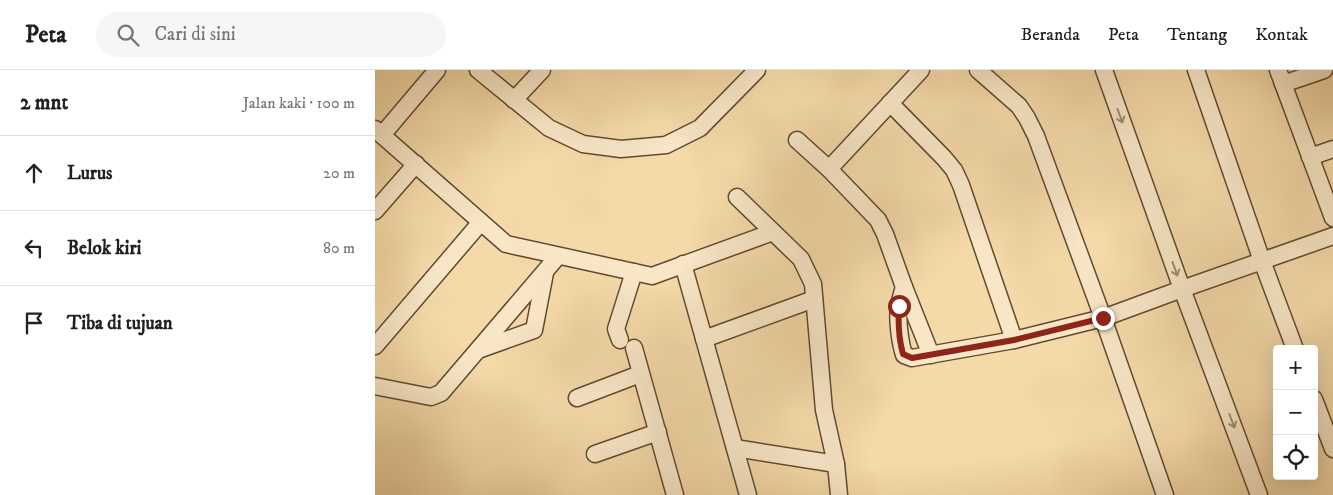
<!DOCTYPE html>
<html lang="id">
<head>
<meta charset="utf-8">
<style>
	:root { --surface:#fff; --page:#f6f6f6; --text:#202124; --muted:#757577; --line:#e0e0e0 }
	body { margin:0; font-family:"IM FELL DW Pica",serif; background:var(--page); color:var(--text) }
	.controls { position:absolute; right:15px; bottom:15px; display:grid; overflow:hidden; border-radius:5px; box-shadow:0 5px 20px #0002 }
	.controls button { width:45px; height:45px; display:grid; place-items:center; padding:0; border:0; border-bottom:1px solid var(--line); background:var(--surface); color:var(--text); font:25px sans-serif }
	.stop { position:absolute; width:15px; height:15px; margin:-11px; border:4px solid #8f2418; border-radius:50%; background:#fff }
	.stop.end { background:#8f2418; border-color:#fff; box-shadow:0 1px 5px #0008 }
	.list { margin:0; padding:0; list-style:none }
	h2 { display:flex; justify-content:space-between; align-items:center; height:65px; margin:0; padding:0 20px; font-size:21px }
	h2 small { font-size:16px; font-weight:400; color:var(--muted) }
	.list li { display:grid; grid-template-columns:32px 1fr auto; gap:15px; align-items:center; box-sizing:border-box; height:75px; padding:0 20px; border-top:1px solid var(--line) }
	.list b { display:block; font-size:19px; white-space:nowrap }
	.list em { font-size:16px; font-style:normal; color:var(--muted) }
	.icon { flex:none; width:28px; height:28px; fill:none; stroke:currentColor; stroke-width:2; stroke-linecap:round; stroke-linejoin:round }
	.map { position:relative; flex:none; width:958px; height:425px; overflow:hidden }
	header { display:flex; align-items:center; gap:30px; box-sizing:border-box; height:70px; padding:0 25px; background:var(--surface); border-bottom:1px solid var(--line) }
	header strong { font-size:24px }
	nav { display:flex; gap:28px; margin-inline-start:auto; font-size:18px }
	.search { width:350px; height:45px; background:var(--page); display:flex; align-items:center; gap:12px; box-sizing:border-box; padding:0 18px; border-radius:28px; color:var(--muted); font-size:19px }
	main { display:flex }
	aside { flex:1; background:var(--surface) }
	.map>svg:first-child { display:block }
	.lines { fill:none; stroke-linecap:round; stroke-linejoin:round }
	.minor-casing { stroke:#614a30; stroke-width:19 }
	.minor { stroke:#f8e6c7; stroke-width:16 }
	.oneway { stroke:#9e8b71 }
	.route { stroke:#8f2418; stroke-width:6 }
</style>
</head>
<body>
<header>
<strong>Peta</strong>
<div class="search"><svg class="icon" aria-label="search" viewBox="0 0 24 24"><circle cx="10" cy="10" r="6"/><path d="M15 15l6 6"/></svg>Cari di sini</div>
<nav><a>Beranda</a><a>Peta</a><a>Tentang</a><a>Kontak</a></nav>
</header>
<main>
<aside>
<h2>2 mnt<small>Jalan kaki · 100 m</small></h2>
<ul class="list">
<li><svg class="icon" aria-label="ahead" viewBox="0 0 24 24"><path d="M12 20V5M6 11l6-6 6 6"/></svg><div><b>Lurus</b></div><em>20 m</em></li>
<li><svg class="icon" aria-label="left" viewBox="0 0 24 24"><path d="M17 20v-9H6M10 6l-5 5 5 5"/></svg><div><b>Belok kiri</b></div><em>80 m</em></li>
<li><svg class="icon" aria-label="arrive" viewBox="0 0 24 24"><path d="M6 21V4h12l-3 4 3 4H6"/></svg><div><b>Tiba di tujuan</b></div></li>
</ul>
</aside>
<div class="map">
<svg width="958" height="425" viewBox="0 0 958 425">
	<rect width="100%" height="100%" fill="#f4d9a9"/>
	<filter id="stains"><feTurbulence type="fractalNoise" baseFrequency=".004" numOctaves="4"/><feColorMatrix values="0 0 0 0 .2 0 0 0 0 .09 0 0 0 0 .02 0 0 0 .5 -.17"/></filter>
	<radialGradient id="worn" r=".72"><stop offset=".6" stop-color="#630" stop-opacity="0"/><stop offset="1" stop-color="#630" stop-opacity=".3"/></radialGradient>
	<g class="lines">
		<defs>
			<g id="minor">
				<path d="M103 0 174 58 208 74 246 79 291 75 325 58 382 0"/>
				<path d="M603 0 644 36 652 48 661 66 728 248 790 425"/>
				<path d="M729 0 807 219 884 425"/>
				<path d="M821 0 887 191 920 279"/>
				<path d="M903 0 958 148"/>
				<path d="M908 14 949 0"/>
				<path d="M139 30 167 0"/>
				<path d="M515 33 569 88 579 100 586 115 639 270"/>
				<path d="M0 59 131 174 277 206 398 162"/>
				<path d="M7 65 62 0"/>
				<path d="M422 70 454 99 503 150 510 164 529 217 556 285"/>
				<path d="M935 87 958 79"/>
				<path d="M454 99 546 0"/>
				<path d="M362 127 426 189 438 214 449 340 461 394 464 425"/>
				<path d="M0 141 41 94"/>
				<path d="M308 194 373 425"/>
				<path d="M529 217C527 224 525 230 524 237 522 250 525 272 529 285L537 288 639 270 728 248 807 219 958 166"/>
				<path d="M329 269 439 229"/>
				<path d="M245 270 241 259 259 202"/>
				<path d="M0 276 106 152"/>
				<path d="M259 278 300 425"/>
				<path d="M103 280 159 260 170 203"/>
				<path d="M0 316 56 327 66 323 183 186"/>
				<path d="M202 328 265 304"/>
				<path d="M939 329 958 379"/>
				<path d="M360 378 461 394"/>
				<path d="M220 384 283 362"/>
			</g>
		</defs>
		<use href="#minor" class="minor-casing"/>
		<use href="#minor" class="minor"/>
	</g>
	<defs><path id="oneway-shaft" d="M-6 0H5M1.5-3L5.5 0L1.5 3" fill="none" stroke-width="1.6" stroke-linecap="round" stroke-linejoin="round" transform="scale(1.25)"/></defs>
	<g class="oneway">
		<use href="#oneway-shaft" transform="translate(745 46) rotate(70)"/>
		<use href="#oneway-shaft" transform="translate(800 199) rotate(70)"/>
		<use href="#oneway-shaft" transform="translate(857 351) rotate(69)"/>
	</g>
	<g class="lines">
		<path class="route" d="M524 236C523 252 524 270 528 284L537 288 639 270 728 248"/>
	</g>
	<rect width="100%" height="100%" filter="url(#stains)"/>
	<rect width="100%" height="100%" fill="url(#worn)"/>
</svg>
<div class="controls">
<button>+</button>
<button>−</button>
<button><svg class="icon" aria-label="locate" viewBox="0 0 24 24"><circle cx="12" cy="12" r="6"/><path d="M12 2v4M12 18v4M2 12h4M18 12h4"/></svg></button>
</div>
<div class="stop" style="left:524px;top:236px"></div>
<div class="stop end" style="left:728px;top:248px"></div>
</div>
</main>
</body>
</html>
